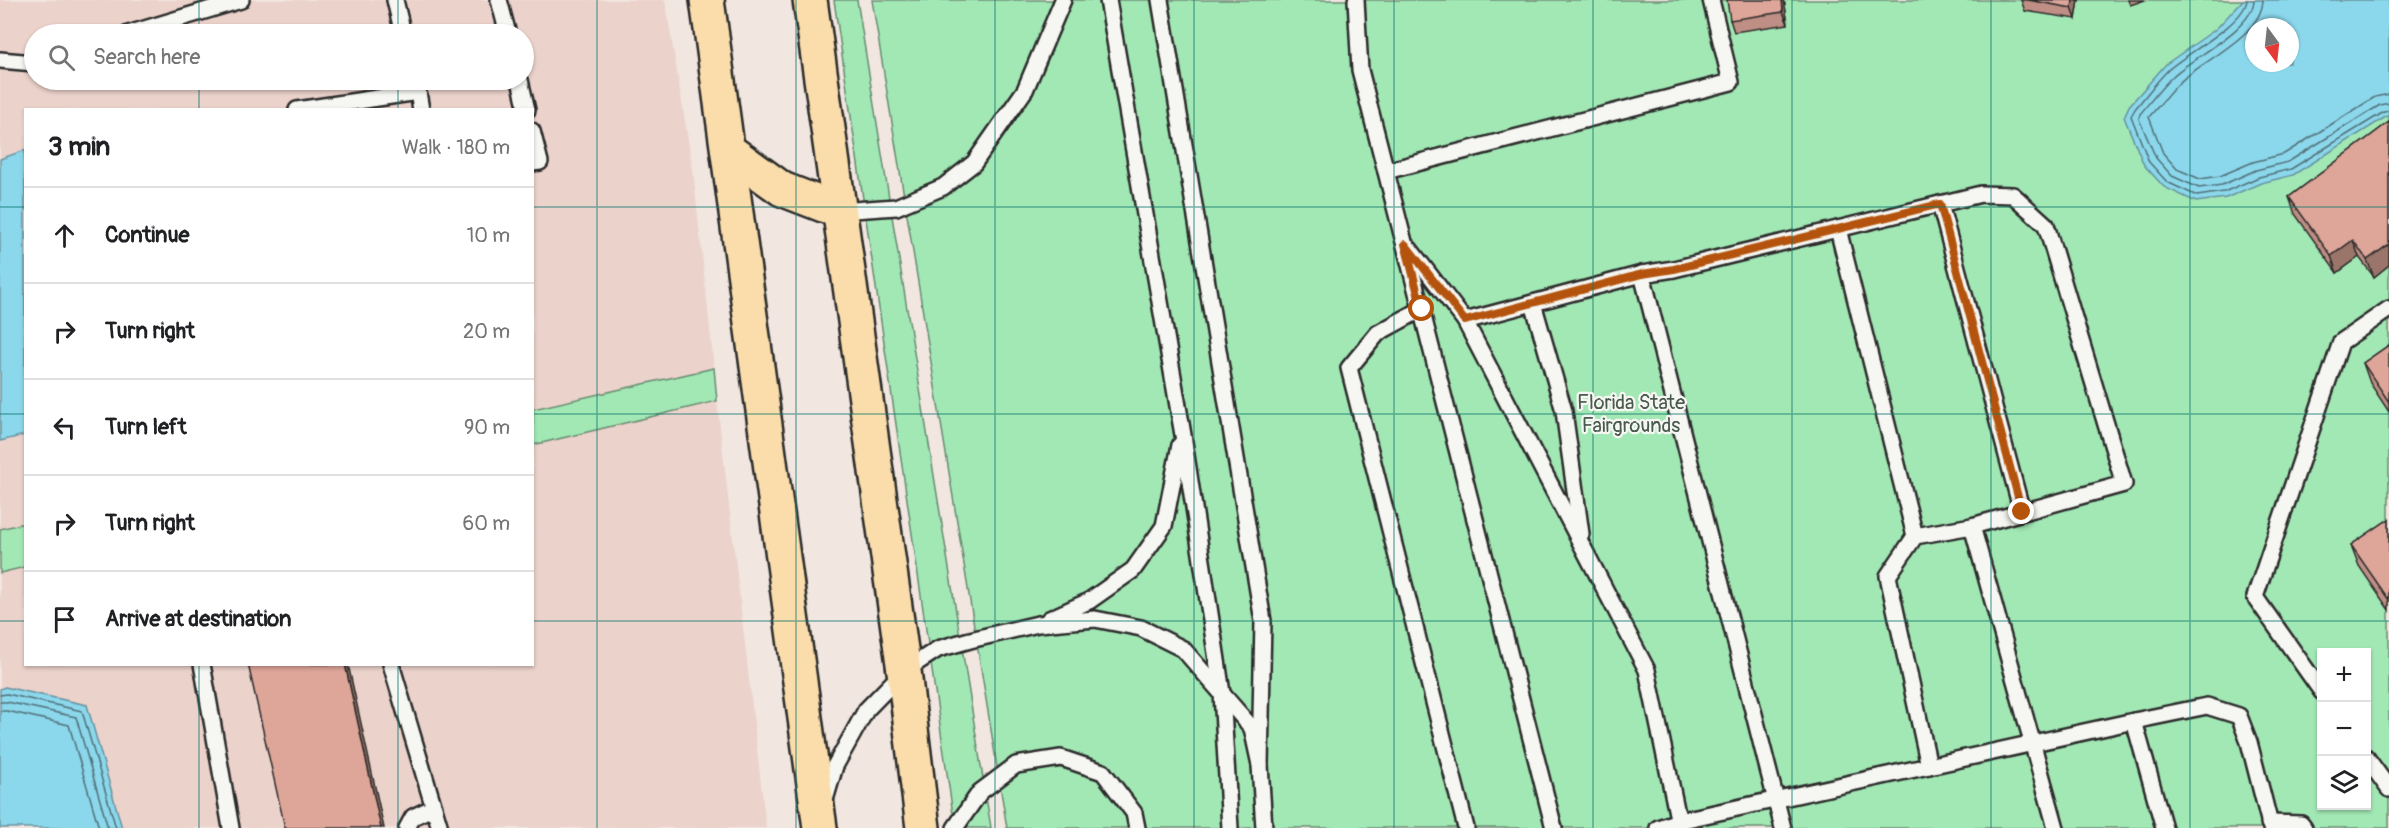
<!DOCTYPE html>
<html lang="en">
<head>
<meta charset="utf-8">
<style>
	:root { --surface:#fff; --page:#f2f2f2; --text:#202124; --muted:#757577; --line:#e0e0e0 }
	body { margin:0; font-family:Pangolin,sans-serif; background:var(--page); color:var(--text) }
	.controls { position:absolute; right:18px; bottom:18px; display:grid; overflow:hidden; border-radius:0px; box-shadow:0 2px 4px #0004 }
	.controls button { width:54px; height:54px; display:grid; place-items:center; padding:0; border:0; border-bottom:2px solid var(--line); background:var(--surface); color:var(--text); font:30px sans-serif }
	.compass { position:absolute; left:2245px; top:18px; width:54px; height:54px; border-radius:50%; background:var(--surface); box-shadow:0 2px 4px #0004; rotate:165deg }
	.stop { position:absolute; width:18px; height:18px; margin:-14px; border:4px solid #b45309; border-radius:50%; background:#fff }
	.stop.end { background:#b45309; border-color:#fff; box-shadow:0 2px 6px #0008 }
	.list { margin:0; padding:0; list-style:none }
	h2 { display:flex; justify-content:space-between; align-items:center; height:78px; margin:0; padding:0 24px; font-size:26px }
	h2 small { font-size:20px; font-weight:400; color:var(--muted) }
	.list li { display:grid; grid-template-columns:39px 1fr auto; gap:18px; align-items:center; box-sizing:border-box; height:96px; padding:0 24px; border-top:2px solid var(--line) }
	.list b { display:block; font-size:22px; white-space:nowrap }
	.list em { font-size:20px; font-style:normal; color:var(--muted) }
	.icon { flex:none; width:33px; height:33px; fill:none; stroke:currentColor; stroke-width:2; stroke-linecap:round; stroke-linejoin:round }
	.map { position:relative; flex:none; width:2389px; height:828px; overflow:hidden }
	.search { position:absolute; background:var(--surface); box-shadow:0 2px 4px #0004; left:24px; top:24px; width:510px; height:66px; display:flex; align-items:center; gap:15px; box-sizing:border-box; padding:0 21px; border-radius:33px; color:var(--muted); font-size:22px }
	.panel { position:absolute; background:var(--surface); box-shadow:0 2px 4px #0004; left:24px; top:108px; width:510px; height:558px; border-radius:0px }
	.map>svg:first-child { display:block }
	.built { fill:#ebd2cb; fill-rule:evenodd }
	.green { fill:#a2e8b5; stroke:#668a70; stroke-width:1.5; fill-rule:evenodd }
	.water { fill:#8bd7eb; stroke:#65929e; stroke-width:1.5; fill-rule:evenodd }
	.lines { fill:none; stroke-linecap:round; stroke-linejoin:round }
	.shore { stroke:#517078; stroke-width:1.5 }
	.service-casing { stroke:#2b2b2b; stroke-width:20 }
	.primary-casing { stroke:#2b2b2b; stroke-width:38 }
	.service { stroke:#f6f6f2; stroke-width:15 }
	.primary { stroke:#faddab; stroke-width:33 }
	.wall { fill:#bf8e84; stroke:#2b2b2b; stroke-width:1.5 }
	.shaded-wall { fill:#9b746b; stroke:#2b2b2b; stroke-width:1.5 }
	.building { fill:#dea599; stroke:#2b2b2b; stroke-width:1.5 }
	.route { stroke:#b45309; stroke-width:8 }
	.grid { fill:none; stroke:#0f766e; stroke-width:1.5; stroke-opacity:0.55 }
	.labels { text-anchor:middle; stroke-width:4.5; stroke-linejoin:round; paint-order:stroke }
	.park-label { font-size:20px; fill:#495a4e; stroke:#f6f6f2 }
</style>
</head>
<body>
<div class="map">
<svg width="2389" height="828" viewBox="0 0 2389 828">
	<rect width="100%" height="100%" fill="#f1e6e0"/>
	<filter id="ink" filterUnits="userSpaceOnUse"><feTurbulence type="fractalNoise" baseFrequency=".0167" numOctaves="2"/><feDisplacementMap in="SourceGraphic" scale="12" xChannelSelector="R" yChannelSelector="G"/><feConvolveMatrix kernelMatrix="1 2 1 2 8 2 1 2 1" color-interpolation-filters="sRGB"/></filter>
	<g filter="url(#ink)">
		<g class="built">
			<path d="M0 0H665L693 170 714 368 533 409 532 110H26L25 150 0 159ZM34 34H524V80H34Z"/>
			<path d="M717 401 766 828H122L87 705 6 687 0 689V573L25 567 26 664H532L533 445Z"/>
			<path d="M25 435V523L0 529V441Z"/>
		</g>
		<g class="green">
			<path d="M834 0H857L991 828H955Z"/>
			<path d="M872 0H2389V828H1007ZM2254 27H2290V63H2254ZM2322 652H2366V806H2322Z"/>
			<path d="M714 368 717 401 533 445V409Z"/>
			<path d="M25 523V567L0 573V529Z"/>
		</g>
		<g class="water">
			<path d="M2243 0H2389V115L2293 175 2261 183 2226 198 2196 202 2164 187 2144 165 2124 117 2129 106 2166 64 2216 29ZM2254 27H2290V63H2254Z"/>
			<path d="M25 150V435L0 441V159Z"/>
			<path d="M5 687 87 705 122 828H0V689Z"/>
		</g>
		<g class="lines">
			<g class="shore">
				<path d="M2247 0C2244 24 2185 54 2168 70 2156 82 2146 96 2135 109L2131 116 2149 162 2167 182 2197 196 2224 192 2259 177 2291 169 2384 112 2389 111"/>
				<path d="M2254 0C2253 29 2193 57 2174 75 2162 86 2151 101 2140 114L2139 119 2156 158 2172 176 2199 188 2222 185 2256 170 2288 162 2380 105 2389 103"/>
				<path d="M2263 0C2262 35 2202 61 2180 82 2169 93 2159 106 2149 117L2163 153 2177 169 2200 179 2220 176 2253 162 2284 154 2375 97 2389 94"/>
				<path d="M0 695 7 694 82 711 116 828"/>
				<path d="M0 702H7L76 717 108 828"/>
				<path d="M0 711H7L69 725 99 828"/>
			</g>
			<defs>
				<g id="service">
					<path d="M395 0 403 34"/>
					<path d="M499 0 508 34"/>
					<path d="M1108 0 1183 435 1222 693 1230 828"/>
					<path d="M1160 0 1263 621 1260 765"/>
					<path d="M1356 0 1360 70 1554 828"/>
					<path d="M128 34 241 0"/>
					<path d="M0 60 34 63"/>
					<path d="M520 80 527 110"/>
					<path d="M418 92 421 110"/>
					<path d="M297 110 418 92 415 80"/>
					<path d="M532 131 540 162 532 163"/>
					<path d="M1386 171 1731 82 1711 0"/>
					<path d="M1940 204 2022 512"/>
					<path d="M839 211 896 207 943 187 974 163 1025 90 1063 0"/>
					<path d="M1838 229 1915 536"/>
					<path d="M1409 248 1465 321 1647 670 1680 828"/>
					<path d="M1642 274 1674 269 1981 194 2013 195 2046 225 2124 484 1972 526"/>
					<path d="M1533 303 1564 411 1581 534"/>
					<path d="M1422 309 1378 333 1349 368 1466 828"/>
					<path d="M1465 321 1642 274 1783 828"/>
					<path d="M1049 619 1089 601 1133 570 1164 526 1180 445"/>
					<path d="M202 664 231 828"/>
					<path d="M391 664 440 828"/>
					<path d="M2322 692 2255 597 2341 342 2389 309"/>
					<path d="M2134 721 2207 706 2239 716 2249 742 2271 828"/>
					<path d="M2366 757 2389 789"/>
					<path d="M1929 766 1888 576 1915 536 1972 526 2056 828"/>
					<path d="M825 800 835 766 866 710 904 671 938 649 970 640 1038 624 1095 619 1141 628 1183 649 1252 728 1260 765 1264 828"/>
					<path d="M2269 823 2301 824 2304 828"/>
					<path d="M407 828 413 817 434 807"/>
					<path d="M955 828 980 792 1016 765 1061 758 1103 772 1134 813 1137 828"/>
					<path d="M1658 828 1678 821 2134 721 2164 828"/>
				</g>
				<g id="primary">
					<path d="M707 0 820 828"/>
					<path d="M810 0 904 671 923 828"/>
					<path d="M728 150 782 189 839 211"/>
				</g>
			</defs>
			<use href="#service" class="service-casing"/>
			<use href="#primary" class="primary-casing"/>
			<use href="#service" class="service"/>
			<use href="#primary" class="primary"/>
		</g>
		<g class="wall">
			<path d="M1784 0 1788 24 1734 32 1730 20Z"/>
			<path d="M2021 0H2079L2076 19 2025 11Z"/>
			<path d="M2128 0H2145L2130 5Z"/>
			<path d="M2389 122V265L2374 277 2359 257 2337 273 2295 214 2289 197Z"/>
			<path d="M2389 345V412L2370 383 2363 363Z"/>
			<path d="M2389 519V610L2359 566 2351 545Z"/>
		</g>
		<g class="shaded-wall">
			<path d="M1782 0H1784L1788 24 1783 12Z"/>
			<path d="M2073 0H2079L2076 19 2072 8Z"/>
			<path d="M2353 240 2359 257 2337 273 2331 256Z"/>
			<path d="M2389 244V265L2374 277 2367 260Z"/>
			<path d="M345 664H348L384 828H381Z"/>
		</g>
		<g class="building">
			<path d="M1727 0H1782L1783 12 1730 20Z"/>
			<path d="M2028 0H2073L2072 8Z"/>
			<path d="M2389 122V244L2367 260 2353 240 2331 256 2289 197Z"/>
			<path d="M2389 345V402L2363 363Z"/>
			<path d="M2389 519V600L2351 545Z"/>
			<path d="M248 664H345L381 828H285Z"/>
		</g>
	</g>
	<g class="lines" filter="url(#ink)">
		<path class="route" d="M1422 309 1405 244 1465 321 1642 274 1674 269 1940 204 2022 512"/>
	</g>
	<path class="grid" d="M199 0V34M398 0V34M597 0V828M796 0V828M995 0V828M1194 0V828M1394 0V828M1593 0V828M1792 0V828M1991 0V828M2190 0V828M199 80V110M398 80V110M0 207H26M532 207H2389M0 414H26M532 414H2389M0 621H26M532 621H2389M199 664V828M398 664V828"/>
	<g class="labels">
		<g class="park-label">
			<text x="1631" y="409">Florida State<tspan x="1631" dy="23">Fairgrounds</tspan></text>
		</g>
	</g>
</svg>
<div class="controls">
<button>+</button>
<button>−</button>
<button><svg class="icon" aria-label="layers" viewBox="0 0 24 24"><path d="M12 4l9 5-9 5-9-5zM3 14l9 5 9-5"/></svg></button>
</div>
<svg class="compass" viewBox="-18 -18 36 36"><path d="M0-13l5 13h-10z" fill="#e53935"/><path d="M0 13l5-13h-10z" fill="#757577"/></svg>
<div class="stop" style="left:1422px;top:309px"></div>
<div class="stop end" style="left:2022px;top:512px"></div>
<div class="search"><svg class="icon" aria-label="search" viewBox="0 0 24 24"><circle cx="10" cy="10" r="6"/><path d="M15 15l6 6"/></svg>Search here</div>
<section class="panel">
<h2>3 min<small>Walk · 180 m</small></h2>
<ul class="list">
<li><svg class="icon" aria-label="ahead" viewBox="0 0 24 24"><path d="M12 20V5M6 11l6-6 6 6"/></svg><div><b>Continue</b></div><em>10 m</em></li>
<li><svg class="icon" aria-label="right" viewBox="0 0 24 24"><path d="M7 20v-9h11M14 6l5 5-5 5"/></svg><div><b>Turn right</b></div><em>20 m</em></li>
<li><svg class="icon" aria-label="left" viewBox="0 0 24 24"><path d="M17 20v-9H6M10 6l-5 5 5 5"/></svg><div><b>Turn left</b></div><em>90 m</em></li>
<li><svg class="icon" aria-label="right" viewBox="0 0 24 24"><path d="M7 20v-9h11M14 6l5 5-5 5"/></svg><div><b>Turn right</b></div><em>60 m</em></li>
<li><svg class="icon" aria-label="arrive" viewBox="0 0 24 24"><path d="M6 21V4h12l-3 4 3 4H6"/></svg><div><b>Arrive at destination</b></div></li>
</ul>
</section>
</div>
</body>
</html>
